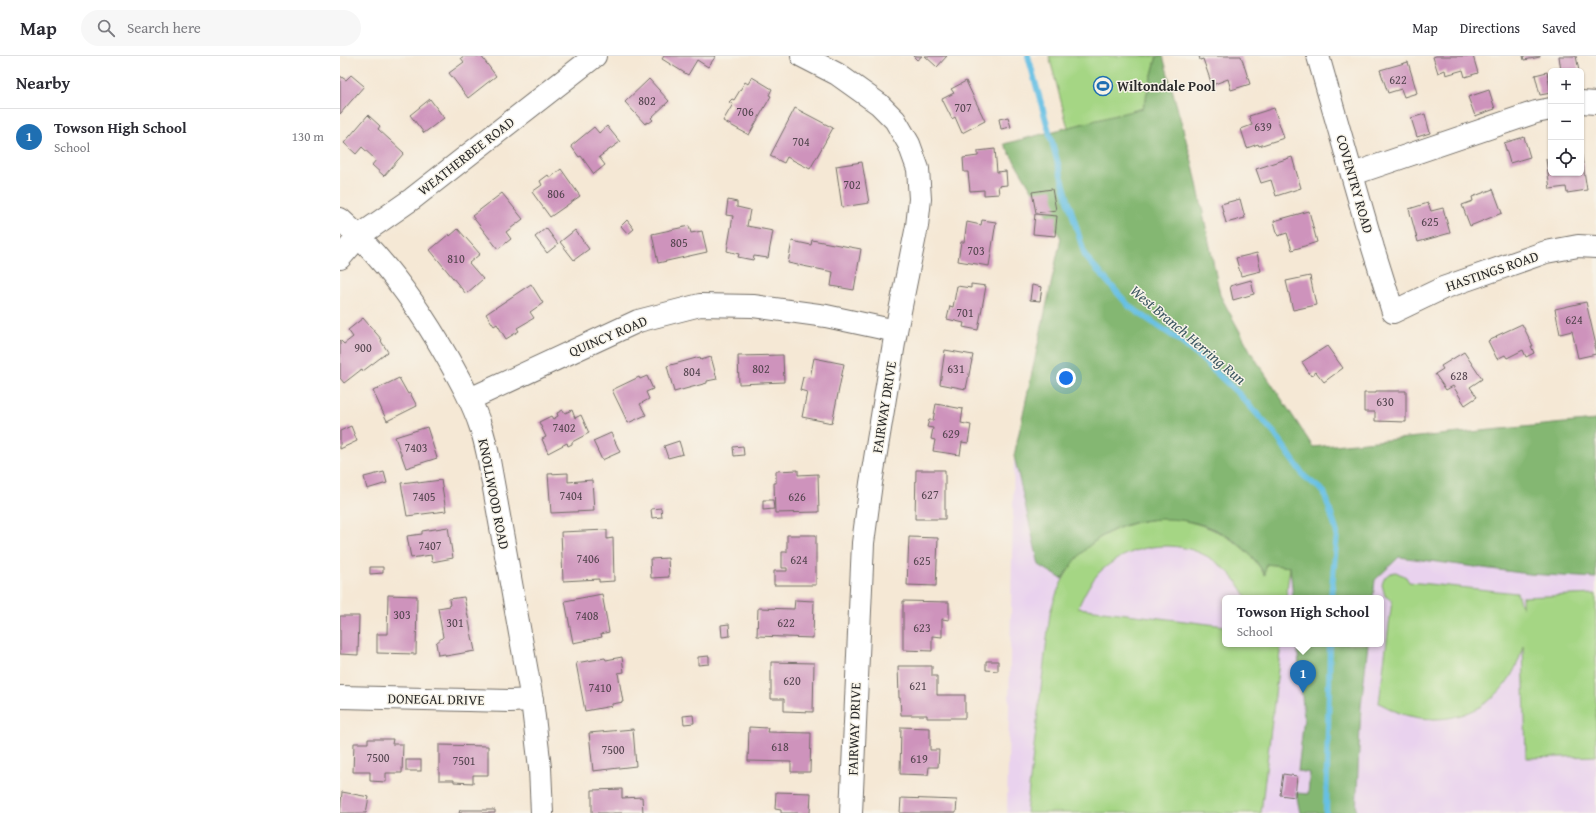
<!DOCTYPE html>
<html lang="en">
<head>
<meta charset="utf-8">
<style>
	:root { --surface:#fff; --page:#f7f7f7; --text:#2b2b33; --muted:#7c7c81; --line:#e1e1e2; --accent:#1f6fb2 }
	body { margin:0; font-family:"Gentium Book Plus",serif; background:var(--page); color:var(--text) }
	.controls { position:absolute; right:12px; top:12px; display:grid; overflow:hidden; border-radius:6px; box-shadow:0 1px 3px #0004 }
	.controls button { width:36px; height:36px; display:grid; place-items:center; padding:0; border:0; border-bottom:1px solid var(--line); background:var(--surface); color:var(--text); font:20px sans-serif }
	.you { position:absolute; left:726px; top:322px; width:14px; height:14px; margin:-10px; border:3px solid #fff; border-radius:50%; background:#1a73e8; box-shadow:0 0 0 6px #1a73e833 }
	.badge { display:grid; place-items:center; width:26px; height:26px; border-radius:50%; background:var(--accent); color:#fff; font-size:13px; font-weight:700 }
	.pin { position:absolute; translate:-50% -33px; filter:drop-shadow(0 1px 2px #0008) }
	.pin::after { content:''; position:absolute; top:21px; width:14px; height:12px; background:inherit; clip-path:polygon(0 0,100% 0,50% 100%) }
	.popup { position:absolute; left:882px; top:539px; width:162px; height:52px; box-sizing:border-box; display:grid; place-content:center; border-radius:6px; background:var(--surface); filter:drop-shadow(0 1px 3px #0005); font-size:13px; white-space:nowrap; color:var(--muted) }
	.popup b { font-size:15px; color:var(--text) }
	.popup::after { content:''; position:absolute; left:50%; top:100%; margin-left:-8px; border:8px solid transparent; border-top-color:var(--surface) }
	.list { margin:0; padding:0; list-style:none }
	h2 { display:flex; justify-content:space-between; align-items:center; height:52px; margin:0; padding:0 16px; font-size:17px }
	h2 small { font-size:13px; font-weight:400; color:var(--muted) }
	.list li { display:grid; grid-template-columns:26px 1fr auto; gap:12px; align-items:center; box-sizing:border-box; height:56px; padding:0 16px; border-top:1px solid var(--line) }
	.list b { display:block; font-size:15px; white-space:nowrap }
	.list p { margin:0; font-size:13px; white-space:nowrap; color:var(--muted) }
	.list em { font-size:13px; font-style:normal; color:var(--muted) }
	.icon { flex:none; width:22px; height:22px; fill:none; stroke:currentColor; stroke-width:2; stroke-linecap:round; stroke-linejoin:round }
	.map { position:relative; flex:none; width:1256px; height:757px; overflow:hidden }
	header { display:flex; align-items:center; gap:24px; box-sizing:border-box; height:56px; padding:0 20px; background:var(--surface); border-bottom:1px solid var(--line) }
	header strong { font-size:19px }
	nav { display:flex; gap:22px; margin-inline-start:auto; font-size:14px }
	.search { width:280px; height:36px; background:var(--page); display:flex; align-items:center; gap:10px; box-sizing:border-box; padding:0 14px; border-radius:22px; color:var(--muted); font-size:15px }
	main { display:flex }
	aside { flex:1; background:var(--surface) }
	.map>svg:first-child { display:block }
	.built { fill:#e9d2ee; fill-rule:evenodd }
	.green { fill:#a5d684; stroke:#688058 }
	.forest { fill:#84b772; stroke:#58714e }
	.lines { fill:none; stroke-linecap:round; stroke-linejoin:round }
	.stream { stroke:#66c0e4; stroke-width:6 }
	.building { fill:#ce93bc }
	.minor-casing { stroke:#726d66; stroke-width:24 }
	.minor { stroke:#fff; stroke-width:22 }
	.labels { text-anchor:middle; stroke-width:3; stroke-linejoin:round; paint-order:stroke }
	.number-label { font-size:12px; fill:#54454f }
	.poi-label { font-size:14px; font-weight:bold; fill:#2b2b2b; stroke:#f7f3e8; text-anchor:start }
	.street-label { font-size:14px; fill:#2b2b2b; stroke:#f7f3e8 }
	.water-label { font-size:15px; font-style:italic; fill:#3d5862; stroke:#f7f3e8 }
</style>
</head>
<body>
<header>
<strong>Map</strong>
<div class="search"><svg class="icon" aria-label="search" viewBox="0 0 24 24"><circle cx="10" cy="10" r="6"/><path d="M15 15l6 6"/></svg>Search here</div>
<nav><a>Map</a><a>Directions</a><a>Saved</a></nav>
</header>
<main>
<aside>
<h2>Nearby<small></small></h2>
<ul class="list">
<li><span class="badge">1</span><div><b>Towson High School</b><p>School</p></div><em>130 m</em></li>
</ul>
</aside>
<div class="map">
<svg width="1256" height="757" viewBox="0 0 1256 757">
	<rect width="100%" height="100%" fill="#f7f3e8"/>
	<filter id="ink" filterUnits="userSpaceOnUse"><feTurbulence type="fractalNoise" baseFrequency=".025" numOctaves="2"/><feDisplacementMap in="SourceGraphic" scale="8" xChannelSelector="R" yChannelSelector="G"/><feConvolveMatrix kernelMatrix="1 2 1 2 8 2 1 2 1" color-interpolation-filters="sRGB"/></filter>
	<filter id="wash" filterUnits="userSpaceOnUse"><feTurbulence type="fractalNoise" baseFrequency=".012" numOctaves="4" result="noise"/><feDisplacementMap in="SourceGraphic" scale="16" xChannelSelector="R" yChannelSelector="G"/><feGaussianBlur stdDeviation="0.9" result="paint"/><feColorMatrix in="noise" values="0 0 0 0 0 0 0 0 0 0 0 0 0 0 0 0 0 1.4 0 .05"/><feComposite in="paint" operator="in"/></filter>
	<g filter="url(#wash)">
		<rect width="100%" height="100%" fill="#f5e8d5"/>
		<path class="built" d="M674 400 1256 518V757H667ZM885 542H1041V588H885Z"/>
		<g class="green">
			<path d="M709 0H817L803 52 823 128 745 67 728 72Z"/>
			<path d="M827 462C866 466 904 483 924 518L926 508 950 511 946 542H907C900 529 892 518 880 509 846 481 795 485 762 514 751 524 744 538 738 552L885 570V588H941L921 757H686L710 557C727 496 764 466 827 462Z"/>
			<path d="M1056 516 1066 521 1069 526 1177 537 1182 552V541L1256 538V700L1186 702 1183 590C1171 642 1124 673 1070 660 1059 658 1049 652 1039 647L1052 544 1045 540 1042 529C1044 520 1048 517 1056 516Z"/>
		</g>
		<g class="forest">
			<path d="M817 0H823L854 113 880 239 912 298 973 391 1256 364V522L1189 518 1059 501 1035 524 1033 542H953L950 511 926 508 925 519C892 461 813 447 759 482 743 493 732 508 722 523L699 509 674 400 721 182 664 88 803 52Z"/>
			<path d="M957 588H1028L1021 650 1016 757H960L956 737 968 738 970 717 958 715 964 661Z"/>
		</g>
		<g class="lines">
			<g class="stream">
				<path d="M688 0 728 144 745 200 790 251 836 282 863 304 900 339 935 378 964 420 984 436 997 477 991 542"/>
				<path d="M986 757 990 588"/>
			</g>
		</g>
		<g id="blocks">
			<g class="building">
				<path d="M124 0H141L156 20 128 42 109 17 124 6 121 2Z"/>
				<path d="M324 0H376L368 11 357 4 348 19 322 3Z"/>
				<path d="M573 0H582L577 4Z"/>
				<path d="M585 0H607L597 11Z"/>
				<path d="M859 0H901L910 28 891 34 888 23 872 29 863 3 860 4Z"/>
				<path d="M1096 0H1133L1138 17 1125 21 1123 14 1106 19 1105 14 1098 17 1093 1Z"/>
				<path d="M1183 0H1200V1L1184 4Z"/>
				<path d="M1219 0H1236L1239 15H1221Z"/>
				<path d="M1068 6 1077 37 1064 41 1061 33 1048 37 1040 14Z"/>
				<path d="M1207 16 1211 37 1200 39 1195 19Z"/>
				<path d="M11 19 24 30 0 58V20L6 24Z"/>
				<path d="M412 21 432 33 429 39 431 40 409 79 383 65 393 48 389 46 392 43 394 44 405 26 408 28Z"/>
				<path d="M309 23 329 45 311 62 313 64 309 67 308 66 305 68 285 46Z"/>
				<path d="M626 25 645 65 622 77 615 61 612 63 602 43 614 37 611 33Z"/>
				<path d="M1149 34 1155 53 1135 60 1128 41Z"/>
				<path d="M90 43 104 62 84 77 70 59Z"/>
				<path d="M455 52 493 72 470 113 447 101 444 107 430 100Z"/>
				<path d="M934 52 944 82 919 90 918 88 907 92 901 73 912 69 909 60Z"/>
				<path d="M1085 58 1090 77 1077 81 1071 62Z"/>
				<path d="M28 59 40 70 38 73 64 97 44 120 32 109 36 104 22 91 16 98 4 87Z"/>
				<path d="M668 61 671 71 661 73 659 63Z"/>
				<path d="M267 70 280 86 259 101 265 109 254 118 241 100 239 101 231 90 254 71 259 77Z"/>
				<path d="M1184 81 1190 101 1170 107 1164 87Z"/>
				<path d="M655 93 657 116 666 115 667 129 658 130 659 138 644 139V134L630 135 628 116H624L623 102 638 100V95Z"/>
				<path d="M1241 95 1247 134 1227 137 1226 131 1210 133 1206 103 1211 102V117H1241Z"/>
				<path d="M952 101 961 132 936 140 931 124 921 127 916 113Z"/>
				<path d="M522 106 529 147 502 151 496 110Z"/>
				<path d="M221 113 240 140 210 161 192 136 202 129 200 125 208 119 210 122Z"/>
				<path d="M712 133 716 154 696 157 692 136Z"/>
				<path d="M1153 133 1162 157 1130 170 1122 149 1133 145 1132 141Z"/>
				<path d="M162 137 183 163 166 176 171 183 158 193 132 160Z"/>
				<path d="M900 143 905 162 886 167 881 148Z"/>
				<path d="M388 144 397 146V151L410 154 407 170 433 175 428 202 414 200 413 204 398 201 399 198 387 195 393 160 386 159Z"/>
				<path d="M1088 147 1091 155 1103 152 1110 177 1078 186 1069 153Z"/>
				<path d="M969 155 977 186 952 194 947 177 938 180 934 165Z"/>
				<path d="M695 158 717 160 715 180 693 178Z"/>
				<path d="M287 164 294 173 288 178 281 170Z"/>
				<path d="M642 164 656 166 649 210 618 205 621 186H624L627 166 641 169Z"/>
				<path d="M349 170 351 177 362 175 367 196 318 207 312 178Z"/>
				<path d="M206 172 218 188 207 197 195 181Z"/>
				<path d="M118 173 140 198 129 207 143 223 126 238 90 194 109 178 110 180Z"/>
				<path d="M235 174 249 193 234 204 220 186Z"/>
				<path d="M472 184 521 193 514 234 491 230 493 216 448 207 452 185 471 189Z"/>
				<path d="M917 197 921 215 901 220 896 202Z"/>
				<path d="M970 220 976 249 953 254 946 225Z"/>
				<path d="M911 224 914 238 893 244 890 230Z"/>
				<path d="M191 228 203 247 190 256 194 262 177 272 179 275 166 283 157 268 154 270 146 258Z"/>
				<path d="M631 228 646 230 638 274 623 271 624 267 607 263 610 250 613 251 617 230 631 232Z"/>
				<path d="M692 229 702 231 700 245 690 244Z"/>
				<path d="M1246 246 1256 289H1254L1256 298 1238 302 1232 275 1220 278 1215 253Z"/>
				<path d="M23 262 42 284 41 285 48 296 23 315 22 313 4 327 0 322V284L4 288 13 281 8 274Z"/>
				<path d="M1182 268 1193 290H1191L1194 297 1186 301 1183 294 1167 302 1165 299 1157 303 1148 285 1157 281 1156 280Z"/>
				<path d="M987 290 1003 312 984 326 976 316 971 320 962 306Z"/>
				<path d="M605 294 633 299 626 333 600 328Z"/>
				<path d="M1124 296 1142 323 1130 331 1137 341 1125 349 1113 330 1106 334 1095 318 1103 313 1101 310Z"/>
				<path d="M443 299 444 326 399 328 398 300Z"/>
				<path d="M360 301 361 304 371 301 377 323 367 325V327L334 336 327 310Z"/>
				<path d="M474 302 504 308 492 367 462 361 467 336 460 334 463 321 470 322Z"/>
				<path d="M307 320 313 333 306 336 309 343 300 348 306 359 288 367 272 334 299 321 300 323Z"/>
				<path d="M59 322 68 338 70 337 77 350 47 365 33 335Z"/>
				<path d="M1036 335H1066V366L1035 365V356H1024V337H1036Z"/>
				<path d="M596 348 623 353 621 367 631 369 628 387 622 386 620 399 593 395 595 384 591 383 593 372 587 371 589 364H593Z"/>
				<path d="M223 354 225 357 232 354 235 362 241 359 249 377 232 386V388L228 390 227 387 208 397 202 383 206 381 199 366 211 360 213 363 218 360 217 357Z"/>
				<path d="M11 370 17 385 0 393V375Z"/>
				<path d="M87 371 97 402 66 412 55 381Z"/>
				<path d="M271 377 280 396 262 404 253 385Z"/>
				<path d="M339 385 343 398 328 402 324 390Z"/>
				<path d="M403 390 404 399 394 400 393 391Z"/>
				<path d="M458 414V419L478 418 479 456 435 457 434 427H436V415Z"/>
				<path d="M576 414H605V463H575Z"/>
				<path d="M44 416 47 427 27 433 24 421Z"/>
				<path d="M228 417V426L252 424 254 455 211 457 208 418Z"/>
				<path d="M101 424 106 455 67 460 61 427 78 425V427Z"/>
				<path d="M423 444H433L434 453 423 454Z"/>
				<path d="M321 452 322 461 312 462 311 453Z"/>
				<path d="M108 471 113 502 92 506 91 499 71 502 67 480 82 478V475Z"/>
				<path d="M267 474V483L273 482 274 525 259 526V523L223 525 221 476Z"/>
				<path d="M447 479H476V529H434V515H447V512H442V496H447Z"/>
				<path d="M569 481 598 482 596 530 567 529Z"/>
				<path d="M328 502 329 521 311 522 310 503Z"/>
				<path d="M30 511H43V517L30 518Z"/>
				<path d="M262 538 269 576 261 578 262 581 233 587 225 545Z"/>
				<path d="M48 539 77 540 76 598 37 597V578H47Z"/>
				<path d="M124 541 135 595 106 600 105 598 98 599 96 587 103 581 98 552 110 550 109 543Z"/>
				<path d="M455 544 474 545 473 582 417 580 418 552 454 553Z"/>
				<path d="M563 545 609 546V564L602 563V581L592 580V595L563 594Z"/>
				<path d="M0 560H19L18 599 0 598Z"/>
				<path d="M389 568 390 580 382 581 381 569Z"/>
				<path d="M369 600V608L358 609V601Z"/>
				<path d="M282 601 284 616 278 617 283 646 272 648V650L245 655 236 607 265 602 266 604Z"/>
				<path d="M646 605H658V615L646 614Z"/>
				<path d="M431 606 474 607 473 656 444 655V643H431Z"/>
				<path d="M558 610H592V620H597V639H625V662H587V659H561L560 642H559Z"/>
				<path d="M353 659 354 667 344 668 343 660Z"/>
				<path d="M409 671 428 672 427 676 471 677 470 716H451V706L408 705Z"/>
				<path d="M561 671 590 672V694H599L598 711H589L588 719 560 718Z"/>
				<path d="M293 673 296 710 253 715 249 677Z"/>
				<path d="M28 683H53L52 688H63L62 717H46V726L30 725V716H13L14 687H28Z"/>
				<path d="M99 689 148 690V719H133V727L114 726V724H99Z"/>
				<rect x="66" y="704" width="15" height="11"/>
				<path d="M943 718 957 720 955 741 940 739Z"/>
				<path d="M282 733V742L302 741 303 757H252V734Z"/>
				<path d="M2 736 29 741 26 757H0Z"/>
				<path d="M436 736 471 737 470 757H441V754L435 753Z"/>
				<path d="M561 742 617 744 616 757H560Z"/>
				<path d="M120 754H155V757H119Z"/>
			</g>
		</g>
	</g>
	<g filter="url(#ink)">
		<use href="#blocks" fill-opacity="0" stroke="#726d66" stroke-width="1"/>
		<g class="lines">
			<defs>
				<g id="minor">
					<path d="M462 0 497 18 539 48 555 64 569 88 578 113 580 143 577 170 556 275 531 427 523 487 511 757"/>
					<path d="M978 0 1033 192 1053 256 1103 232 1206 196 1238 190 1256 191"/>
					<path d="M1241 46 1256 47"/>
					<path d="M1013 118 1196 56 1211 53"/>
					<path d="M0 163C44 202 78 250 107 301 120 324 133 347 141 372 144 381 146 390 148 399L192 644 200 712 202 757"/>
					<path d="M0 202 19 180 72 143 255 0"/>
					<path d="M130 343 298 265 360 249 413 250 486 260 556 275"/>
					<path d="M0 641 170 645 192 644"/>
				</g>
			</defs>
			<use href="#minor" class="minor-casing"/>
			<use href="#minor" class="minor"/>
		</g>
	</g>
	<defs>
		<symbol id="stadium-ring" viewBox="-11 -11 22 22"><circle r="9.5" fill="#f7f3e8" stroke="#1f6fb2" stroke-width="1.5"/><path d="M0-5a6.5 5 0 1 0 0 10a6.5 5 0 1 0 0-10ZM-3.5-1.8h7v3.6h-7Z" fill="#1f6fb2"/></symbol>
	</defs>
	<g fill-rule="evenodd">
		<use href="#stadium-ring" x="752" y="19" width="22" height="22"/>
	</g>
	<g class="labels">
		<g class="number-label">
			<text x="1058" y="28">622</text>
			<text x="307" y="49">802</text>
			<text x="623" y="56">707</text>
			<text x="405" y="60">706</text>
			<text x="923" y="75">639</text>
			<text x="461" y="90">704</text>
			<text x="512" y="133">702</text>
			<text x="216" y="142">806</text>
			<text x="1090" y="170">625</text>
			<text x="339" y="191">805</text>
			<text x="636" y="199">703</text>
			<text x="116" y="207">810</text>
			<text x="625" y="261">701</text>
			<text x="1234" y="268">624</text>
			<text x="23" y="296">900</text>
			<text x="421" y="317">802</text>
			<text x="616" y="317">631</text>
			<text x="352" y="320">804</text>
			<text x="1119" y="324">628</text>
			<text x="1045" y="350">630</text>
			<text x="224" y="376">7402</text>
			<text x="611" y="382">629</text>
			<text x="76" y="396">7403</text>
			<text x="590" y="443">627</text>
			<text x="231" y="444">7404</text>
			<text x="84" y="445">7405</text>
			<text x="457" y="445">626</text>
			<text x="90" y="494">7407</text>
			<text x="248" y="507">7406</text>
			<text x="459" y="508">624</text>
			<text x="582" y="509">625</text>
			<text x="62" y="563">303</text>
			<text x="247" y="564">7408</text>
			<text x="115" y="571">301</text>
			<text x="446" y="571">622</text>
			<text x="582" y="576">623</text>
			<text x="452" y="629">620</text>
			<text x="578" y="634">621</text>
			<text x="260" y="636">7410</text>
			<text x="440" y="695">618</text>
			<text x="273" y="698">7500</text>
			<text x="38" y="706">7500</text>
			<text x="579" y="707">619</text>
			<text x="124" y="709">7501</text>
		</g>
		<g class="poi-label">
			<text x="777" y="35">Wiltondale Pool</text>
		</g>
		<g class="street-label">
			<text transform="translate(126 100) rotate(-38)" y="5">WEATHERBEE ROAD</text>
			<text transform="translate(1015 128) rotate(74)" y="5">COVENTRY ROAD</text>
			<text transform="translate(1152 215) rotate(-19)" y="5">HASTINGS ROAD</text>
			<text transform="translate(268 280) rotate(-23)" y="5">QUINCY ROAD</text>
			<text transform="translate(544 351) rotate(-81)" y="5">FAIRWAY DRIVE</text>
			<text transform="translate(154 438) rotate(79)" y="5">KNOLLWOOD ROAD</text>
			<text transform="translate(96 643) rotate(1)" y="5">DONEGAL DRIVE</text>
			<text transform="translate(514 673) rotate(-88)" y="5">FAIRWAY DRIVE</text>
		</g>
		<g class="water-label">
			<text transform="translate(848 279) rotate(40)" y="5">West Branch Herring Run</text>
		</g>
	</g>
</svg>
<div class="controls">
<button>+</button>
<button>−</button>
<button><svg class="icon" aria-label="locate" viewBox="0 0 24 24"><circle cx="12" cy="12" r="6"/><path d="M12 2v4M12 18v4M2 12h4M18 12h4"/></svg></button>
</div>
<div class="you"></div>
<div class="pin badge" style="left:963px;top:637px">1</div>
<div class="popup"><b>Towson High School</b>School</div>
</div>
</main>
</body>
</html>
